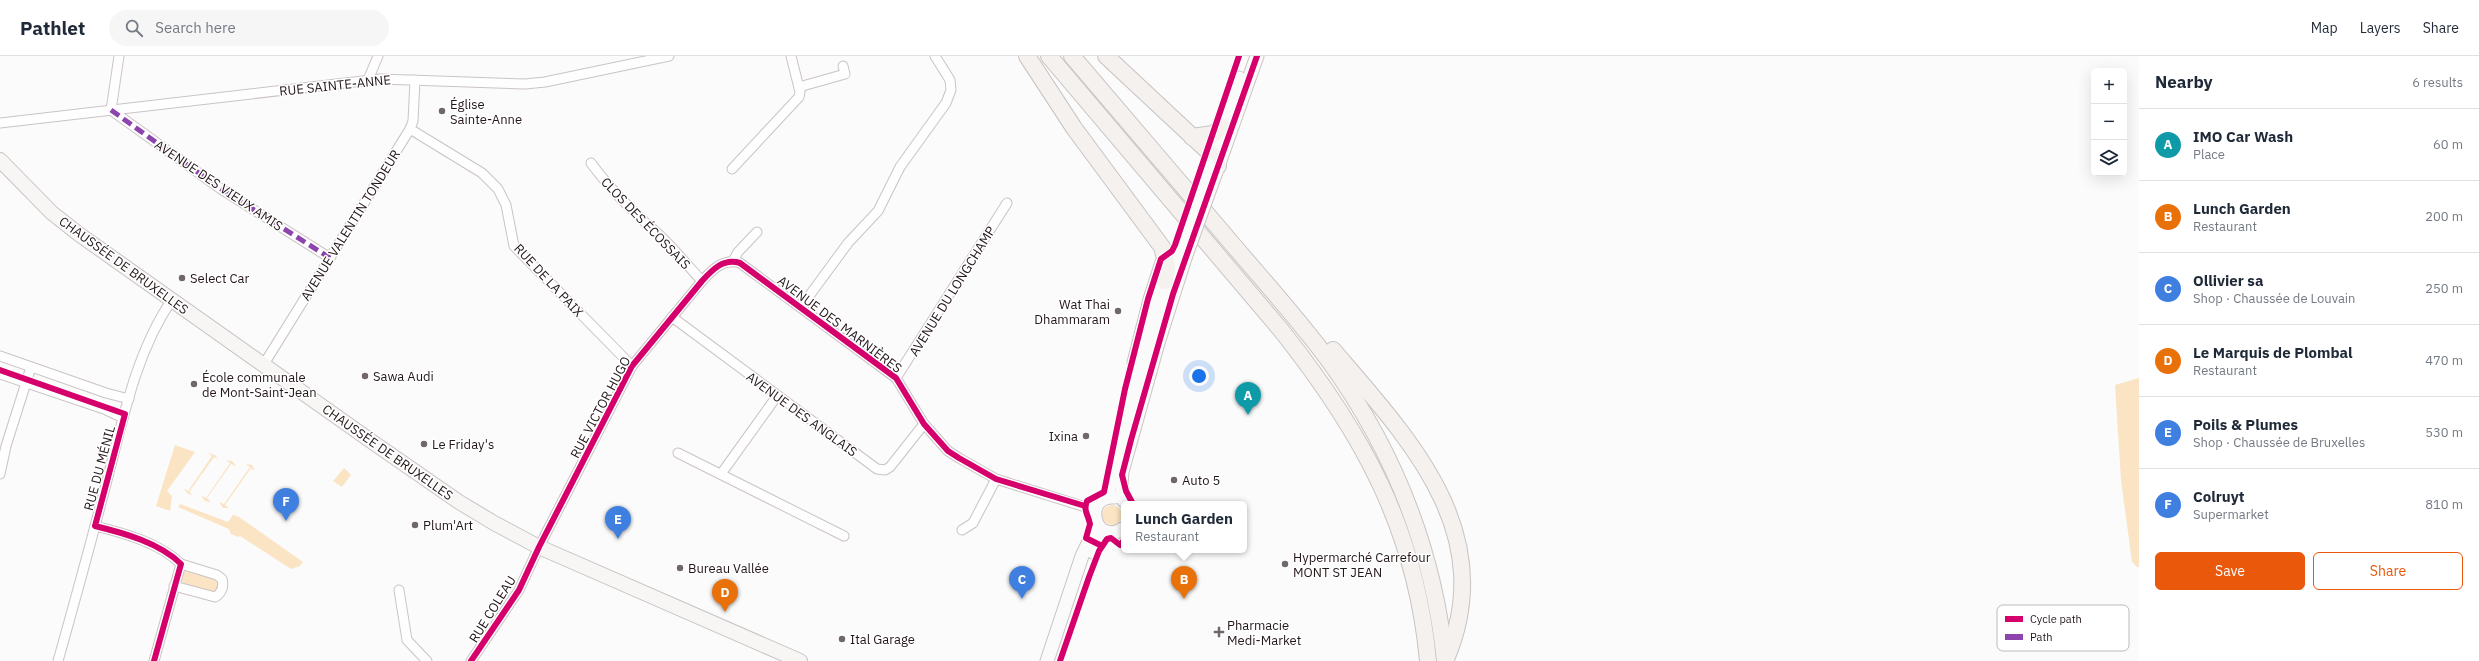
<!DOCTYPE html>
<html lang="en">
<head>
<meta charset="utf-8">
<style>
	:root { --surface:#fff; --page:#f6f6f7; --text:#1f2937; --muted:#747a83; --line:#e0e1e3; --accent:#ea580c }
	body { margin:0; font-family:"IBM Plex Sans",sans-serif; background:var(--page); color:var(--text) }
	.controls { position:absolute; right:12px; top:12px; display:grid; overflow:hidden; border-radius:6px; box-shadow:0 4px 16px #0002 }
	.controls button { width:36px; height:36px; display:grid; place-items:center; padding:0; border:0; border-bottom:1px solid var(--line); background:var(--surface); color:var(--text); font:20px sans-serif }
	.you { position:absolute; left:1199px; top:320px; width:14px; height:14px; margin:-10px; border:3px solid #fff; border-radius:50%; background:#1a73e8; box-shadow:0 0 0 6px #1a73e833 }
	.badge { display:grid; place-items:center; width:26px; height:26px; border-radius:50%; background:var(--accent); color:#fff; font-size:13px; font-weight:700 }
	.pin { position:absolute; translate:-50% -33px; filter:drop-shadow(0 1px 2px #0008) }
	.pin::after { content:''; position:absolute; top:21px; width:14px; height:12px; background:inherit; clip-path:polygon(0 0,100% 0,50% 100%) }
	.popup { position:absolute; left:1121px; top:445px; width:126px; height:52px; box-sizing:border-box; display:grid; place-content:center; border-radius:6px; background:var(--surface); filter:drop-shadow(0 1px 3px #0005); font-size:13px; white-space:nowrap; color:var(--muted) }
	.popup b { font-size:15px; color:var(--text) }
	.popup::after { content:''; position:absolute; left:50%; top:100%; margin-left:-8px; border:8px solid transparent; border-top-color:var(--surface) }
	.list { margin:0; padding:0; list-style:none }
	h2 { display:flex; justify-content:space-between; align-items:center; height:52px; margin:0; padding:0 16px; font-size:17px }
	h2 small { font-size:13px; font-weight:400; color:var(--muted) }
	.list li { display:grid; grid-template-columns:26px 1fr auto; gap:12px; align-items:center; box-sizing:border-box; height:72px; padding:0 16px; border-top:1px solid var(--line) }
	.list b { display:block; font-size:15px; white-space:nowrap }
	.list p { margin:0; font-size:13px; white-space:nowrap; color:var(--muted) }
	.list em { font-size:13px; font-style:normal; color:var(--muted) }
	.actions { display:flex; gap:8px; padding:12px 16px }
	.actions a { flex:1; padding:9px 0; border:1px solid var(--accent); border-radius:6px; text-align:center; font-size:14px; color:var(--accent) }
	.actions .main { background:var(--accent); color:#fff }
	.icon { flex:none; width:22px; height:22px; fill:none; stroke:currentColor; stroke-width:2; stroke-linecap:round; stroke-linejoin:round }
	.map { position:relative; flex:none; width:2139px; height:605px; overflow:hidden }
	header { display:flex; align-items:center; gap:24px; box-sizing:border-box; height:56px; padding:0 20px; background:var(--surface); border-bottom:1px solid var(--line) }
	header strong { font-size:19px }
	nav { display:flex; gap:22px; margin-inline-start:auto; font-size:14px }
	.search { width:280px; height:36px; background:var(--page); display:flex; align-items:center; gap:10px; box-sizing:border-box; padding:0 14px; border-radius:22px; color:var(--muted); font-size:15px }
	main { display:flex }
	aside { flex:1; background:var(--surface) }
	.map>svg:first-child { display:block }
	.green { fill:#fae4c3 }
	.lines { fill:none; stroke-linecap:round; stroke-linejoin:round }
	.street-casing { stroke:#cbc3c5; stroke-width:11 }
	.secondary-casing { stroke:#cbc3c5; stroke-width:15 }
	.primary-casing { stroke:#c7c3c2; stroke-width:16 }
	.highway-casing { stroke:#c7c3c2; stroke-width:18 }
	.street { stroke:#fefefe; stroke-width:9 }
	.secondary { stroke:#fbfafa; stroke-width:13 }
	.primary { stroke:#f8f6f5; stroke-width:14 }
	.highway { stroke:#f4f1ef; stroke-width:16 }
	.secondary-bridge-casing { stroke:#cbc3c5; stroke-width:15; stroke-linecap:butt }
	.secondary-bridge { stroke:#fbfafa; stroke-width:13 }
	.quiet { stroke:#8e44ad; stroke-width:5; stroke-dasharray:10 5; stroke-linecap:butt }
	.cycleway-casing { stroke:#fff; stroke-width:8 }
	.cycleway { stroke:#d6006c; stroke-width:6 }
	.poi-dot { fill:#6f6768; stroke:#fff; stroke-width:1.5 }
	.labels { text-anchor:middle; stroke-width:3; stroke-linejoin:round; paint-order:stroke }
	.street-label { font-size:13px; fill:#241719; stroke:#fff }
	.poi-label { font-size:13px; fill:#241719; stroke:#fff; text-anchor:start }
	.key { fill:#fff; stroke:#bdb9ba; stroke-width:1 }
	.key-label { font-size:11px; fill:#241719 }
</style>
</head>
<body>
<header>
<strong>Pathlet</strong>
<div class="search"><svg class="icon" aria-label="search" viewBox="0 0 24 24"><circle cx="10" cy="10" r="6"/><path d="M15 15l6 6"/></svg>Search here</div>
<nav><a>Map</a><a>Layers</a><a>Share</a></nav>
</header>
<main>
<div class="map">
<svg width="2139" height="605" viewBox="0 0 2139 605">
	<rect width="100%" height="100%" fill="#fbfbfb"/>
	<g class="green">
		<path d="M2139 322V511H2137L2132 506 2121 424 2115 329Z"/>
		<path d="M175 389 195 396 167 435 172 440 170 455 156 450Z"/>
		<path d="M208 397 215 399 218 403 214 401 189 436 193 439 188 438 183 432 188 435 212 400Z"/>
		<path d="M226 404 232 405 236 410 231 408 207 442 211 446 205 445 201 439 206 442 230 407Z"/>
		<path d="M246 408 252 409 255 415 251 412 225 449 229 452H223L219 446 224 448 250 411Z"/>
		<path d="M344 412 351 419 342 431 333 425Z"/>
		<path d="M180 448 228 466 233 459 239 461 303 506 300 510 291 513 240 480 238 481 231 478 229 473 178 451Z"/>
		<circle cx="1112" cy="459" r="10"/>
		<path d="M185 515 216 523 219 526 217 534 210 536 183 528 181 522Z"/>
	</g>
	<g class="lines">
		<defs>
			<g id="street">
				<path d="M119 0 111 54 221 133 330 202"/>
				<path d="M368 24 378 0"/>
				<path d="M799 31 845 18 843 10"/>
				<path d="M0 67 380 23 525 28 545 26 669 0"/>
				<path d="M410 73 482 117 498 133 506 149 514 190 632 310"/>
				<path d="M591 107C610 133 632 155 656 176 672 190 687 209 702 225"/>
				<path d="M732 113 799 41 800 36 791 0"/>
				<path d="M733 205 738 196 757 176"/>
				<path d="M801 251 848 187 878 155 900 111 946 47 951 34 950 24 935 0"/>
				<path d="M672 261 877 413 885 414 890 411 924 368"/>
				<path d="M0 300 106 337 129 343"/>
				<path d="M264 308 410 73 413 65 415 24"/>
				<path d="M1139 313 1132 306 1148 243 1160 206"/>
				<path d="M0 318 104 353 123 362"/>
				<path d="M896 322 1007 147"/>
				<path d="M678 397 844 480"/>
				<path d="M0 418 6 390 31 311"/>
				<path d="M721 418 777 340"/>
				<path d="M95 470C124 477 160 487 181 508L154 605"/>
				<path d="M962 474 973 467 996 423"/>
				<path d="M174 530 215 541C222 537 224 530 222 523L217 519 181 508"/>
				<path d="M399 534 407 584 427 605"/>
				<path d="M58 605C74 548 90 490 105 432 122 369 134 300 171 245"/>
				<path d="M471 605 519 534 539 491 632 310 702 225C712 214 723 202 740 207L896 322 924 368 948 395 959 402 996 423 1095 454"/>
			</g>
			<g id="secondary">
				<path d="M1209 107 1239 22"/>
				<path d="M1216 116 1257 0"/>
				<path d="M1107 441 1118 386 1149 275 1165 225 1178 197"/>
				<path d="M1115 441C1081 438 1094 493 1124 472"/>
				<path d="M1124 445 1121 427 1122 416 1158 287 1185 202"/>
				<path d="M1093 496 1107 476"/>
				<path d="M1047 605 1082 500 1097 469"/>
			</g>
			<path id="primary" d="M0 104 52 157 80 179 371 385 459 446 494 467 539 491 800 605"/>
			<g id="highway">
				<path d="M1027 0 1074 72 1162 191 1167 210 1165 225"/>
				<path d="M1049 0 1281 274C1362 376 1416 473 1428 605"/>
				<path d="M1072 0C1122 59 1173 118 1223 177 1259 220 1297 261 1330 306 1394 395 1434 496 1445 605"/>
				<path d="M1106 0 1212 99 1218 110"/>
				<path d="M1192 81 1213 78 1222 71"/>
				<path d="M1333 294C1409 383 1500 477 1446 603"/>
			</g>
		</defs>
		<use href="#street" class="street-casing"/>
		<use href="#secondary" class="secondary-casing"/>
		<use href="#primary" class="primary-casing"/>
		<use href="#highway" class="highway-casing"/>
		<use href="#street" class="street"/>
		<use href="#secondary" class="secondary"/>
		<use href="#primary" class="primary"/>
		<use href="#highway" class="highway"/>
		<defs>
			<g id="secondary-bridge">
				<path d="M1178 197 1208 108"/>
				<path d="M1185 202 1216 116"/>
			</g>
		</defs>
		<use href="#secondary-bridge" class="secondary-bridge-casing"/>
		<use href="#secondary-bridge" class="secondary-bridge"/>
		<path class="quiet" d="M111 54 221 133 330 202"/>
		<defs>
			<g id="cycleway">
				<path d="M0 314 125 358 95 470C124 477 160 487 181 508L154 605"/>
				<path d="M1133 448 1126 435 1122 419 1131 384 1173 238 1257 0"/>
				<path d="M1102 490 1086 482 1090 468C1088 458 1083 455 1087 445L1104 436 1125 333 1148 243 1161 203 1172 195 1175 189 1239 0"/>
				<path d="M471 605 519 534 539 491 632 310 702 225C712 214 723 202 740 207L896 322 924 368 948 395 959 402 996 423 1085 450"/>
				<path d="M1060 605 1089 521 1099 495 1107 483 1111 482 1120 489 1124 484"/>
			</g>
		</defs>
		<use href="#cycleway" class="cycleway-casing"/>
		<use href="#cycleway" class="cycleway"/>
	</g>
	<g class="poi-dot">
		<circle cx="442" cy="55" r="4"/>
		<circle cx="182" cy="222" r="4"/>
		<circle cx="1118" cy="255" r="4"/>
		<circle cx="365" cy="320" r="4"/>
		<circle cx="194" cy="328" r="4"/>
		<circle cx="1086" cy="380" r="4"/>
		<circle cx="424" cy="388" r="4"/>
		<circle cx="1174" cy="424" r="4"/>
		<circle cx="415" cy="469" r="4"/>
		<circle cx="1285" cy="508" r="4"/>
		<circle cx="680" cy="512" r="4"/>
		<path d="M1217 570h4v4h4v4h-4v4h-4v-4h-4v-4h4z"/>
		<circle cx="842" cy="583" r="4"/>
	</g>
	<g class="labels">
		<g class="street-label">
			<text transform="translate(335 29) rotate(-6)" y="5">RUE SAINTE-ANNE</text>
			<text transform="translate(219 129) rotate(34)" y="5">AVENUE DES VIEUX AMIS</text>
			<text transform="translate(646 167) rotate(46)" y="5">CLOS DES ÉCOSSAIS</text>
			<text transform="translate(350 169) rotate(-58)" y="5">AVENUE VALENTIN TONDEUR</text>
			<text transform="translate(124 209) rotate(36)" y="5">CHAUSSÉE DE BRUXELLES</text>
			<text transform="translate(549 224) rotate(47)" y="5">RUE DE LA PAIX</text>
			<text transform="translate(952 235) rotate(-58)" y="5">AVENUE DU LONGCHAMP</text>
			<text transform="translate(840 268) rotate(37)" y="5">AVENUE DES MARNIÈRES</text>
			<text transform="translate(600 351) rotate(-62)" y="5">RUE VICTOR HUGO</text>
			<text transform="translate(802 358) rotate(36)" y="5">AVENUE DES ANGLAIS</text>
			<text transform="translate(388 396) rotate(35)" y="5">CHAUSSÉE DE BRUXELLES</text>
			<text transform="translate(99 412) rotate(-75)" y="5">RUE DU MÉNIL</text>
			<text transform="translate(492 553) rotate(-58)" y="5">RUE COLEAU</text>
		</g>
		<g class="poi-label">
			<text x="450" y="53">Église<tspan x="450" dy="15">Sainte-Anne</tspan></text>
			<text x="190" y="227">Select Car</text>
			<text x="1110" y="253" text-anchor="end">Wat Thai<tspan x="1110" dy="15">Dhammaram</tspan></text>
			<text x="373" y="325">Sawa Audi</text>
			<text x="202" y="326">École communale<tspan x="202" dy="15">de Mont-Saint-Jean</tspan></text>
			<text x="1078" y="385" text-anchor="end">Ixina</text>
			<text x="432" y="393">Le Friday's</text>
			<text x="1182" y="429">Auto 5</text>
			<text x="423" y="474">Plum'Art</text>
			<text x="1293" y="506">Hypermarché Carrefour<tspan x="1293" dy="15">MONT ST JEAN</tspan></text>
			<text x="688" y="517">Bureau Vallée</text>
			<text x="1227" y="574">Pharmacie<tspan x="1227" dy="15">Medi-Market</tspan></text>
			<text x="850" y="588">Ital Garage</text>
		</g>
	</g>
	<rect x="1997" y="549" width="132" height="46" rx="6" class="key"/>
	<rect x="2005" y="560" width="18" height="6" fill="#d6006c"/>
	<rect x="2005" y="578" width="18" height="6" fill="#8e44ad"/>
	<g class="key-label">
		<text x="2030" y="567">Cycle path</text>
		<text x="2030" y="585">Path</text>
	</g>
</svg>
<div class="controls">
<button>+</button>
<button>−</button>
<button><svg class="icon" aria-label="layers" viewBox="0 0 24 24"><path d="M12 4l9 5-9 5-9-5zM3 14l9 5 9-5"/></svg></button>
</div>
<div class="you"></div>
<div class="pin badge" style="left:1248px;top:359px;background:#0f9aa8">A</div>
<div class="pin badge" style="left:1184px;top:543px;background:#e8710a">B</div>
<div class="popup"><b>Lunch Garden</b>Restaurant</div>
<div class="pin badge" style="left:1022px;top:543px;background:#3f7fe0">C</div>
<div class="pin badge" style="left:725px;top:556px;background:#e8710a">D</div>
<div class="pin badge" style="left:618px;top:483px;background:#3f7fe0">E</div>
<div class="pin badge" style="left:286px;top:465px;background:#3f7fe0">F</div>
</div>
<aside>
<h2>Nearby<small>6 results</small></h2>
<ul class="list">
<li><span class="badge" style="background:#0f9aa8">A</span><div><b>IMO Car Wash</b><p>Place</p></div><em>60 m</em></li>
<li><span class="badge" style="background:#e8710a">B</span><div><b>Lunch Garden</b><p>Restaurant</p></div><em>200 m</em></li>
<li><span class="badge" style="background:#3f7fe0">C</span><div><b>Ollivier sa</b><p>Shop · Chaussée de Louvain</p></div><em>250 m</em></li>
<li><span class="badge" style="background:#e8710a">D</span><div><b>Le Marquis de Plombal</b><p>Restaurant</p></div><em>470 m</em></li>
<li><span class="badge" style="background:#3f7fe0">E</span><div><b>Poils &amp; Plumes</b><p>Shop · Chaussée de Bruxelles</p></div><em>530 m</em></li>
<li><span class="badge" style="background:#3f7fe0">F</span><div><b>Colruyt</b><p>Supermarket</p></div><em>810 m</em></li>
</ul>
<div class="actions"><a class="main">Save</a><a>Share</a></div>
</aside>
</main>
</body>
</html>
